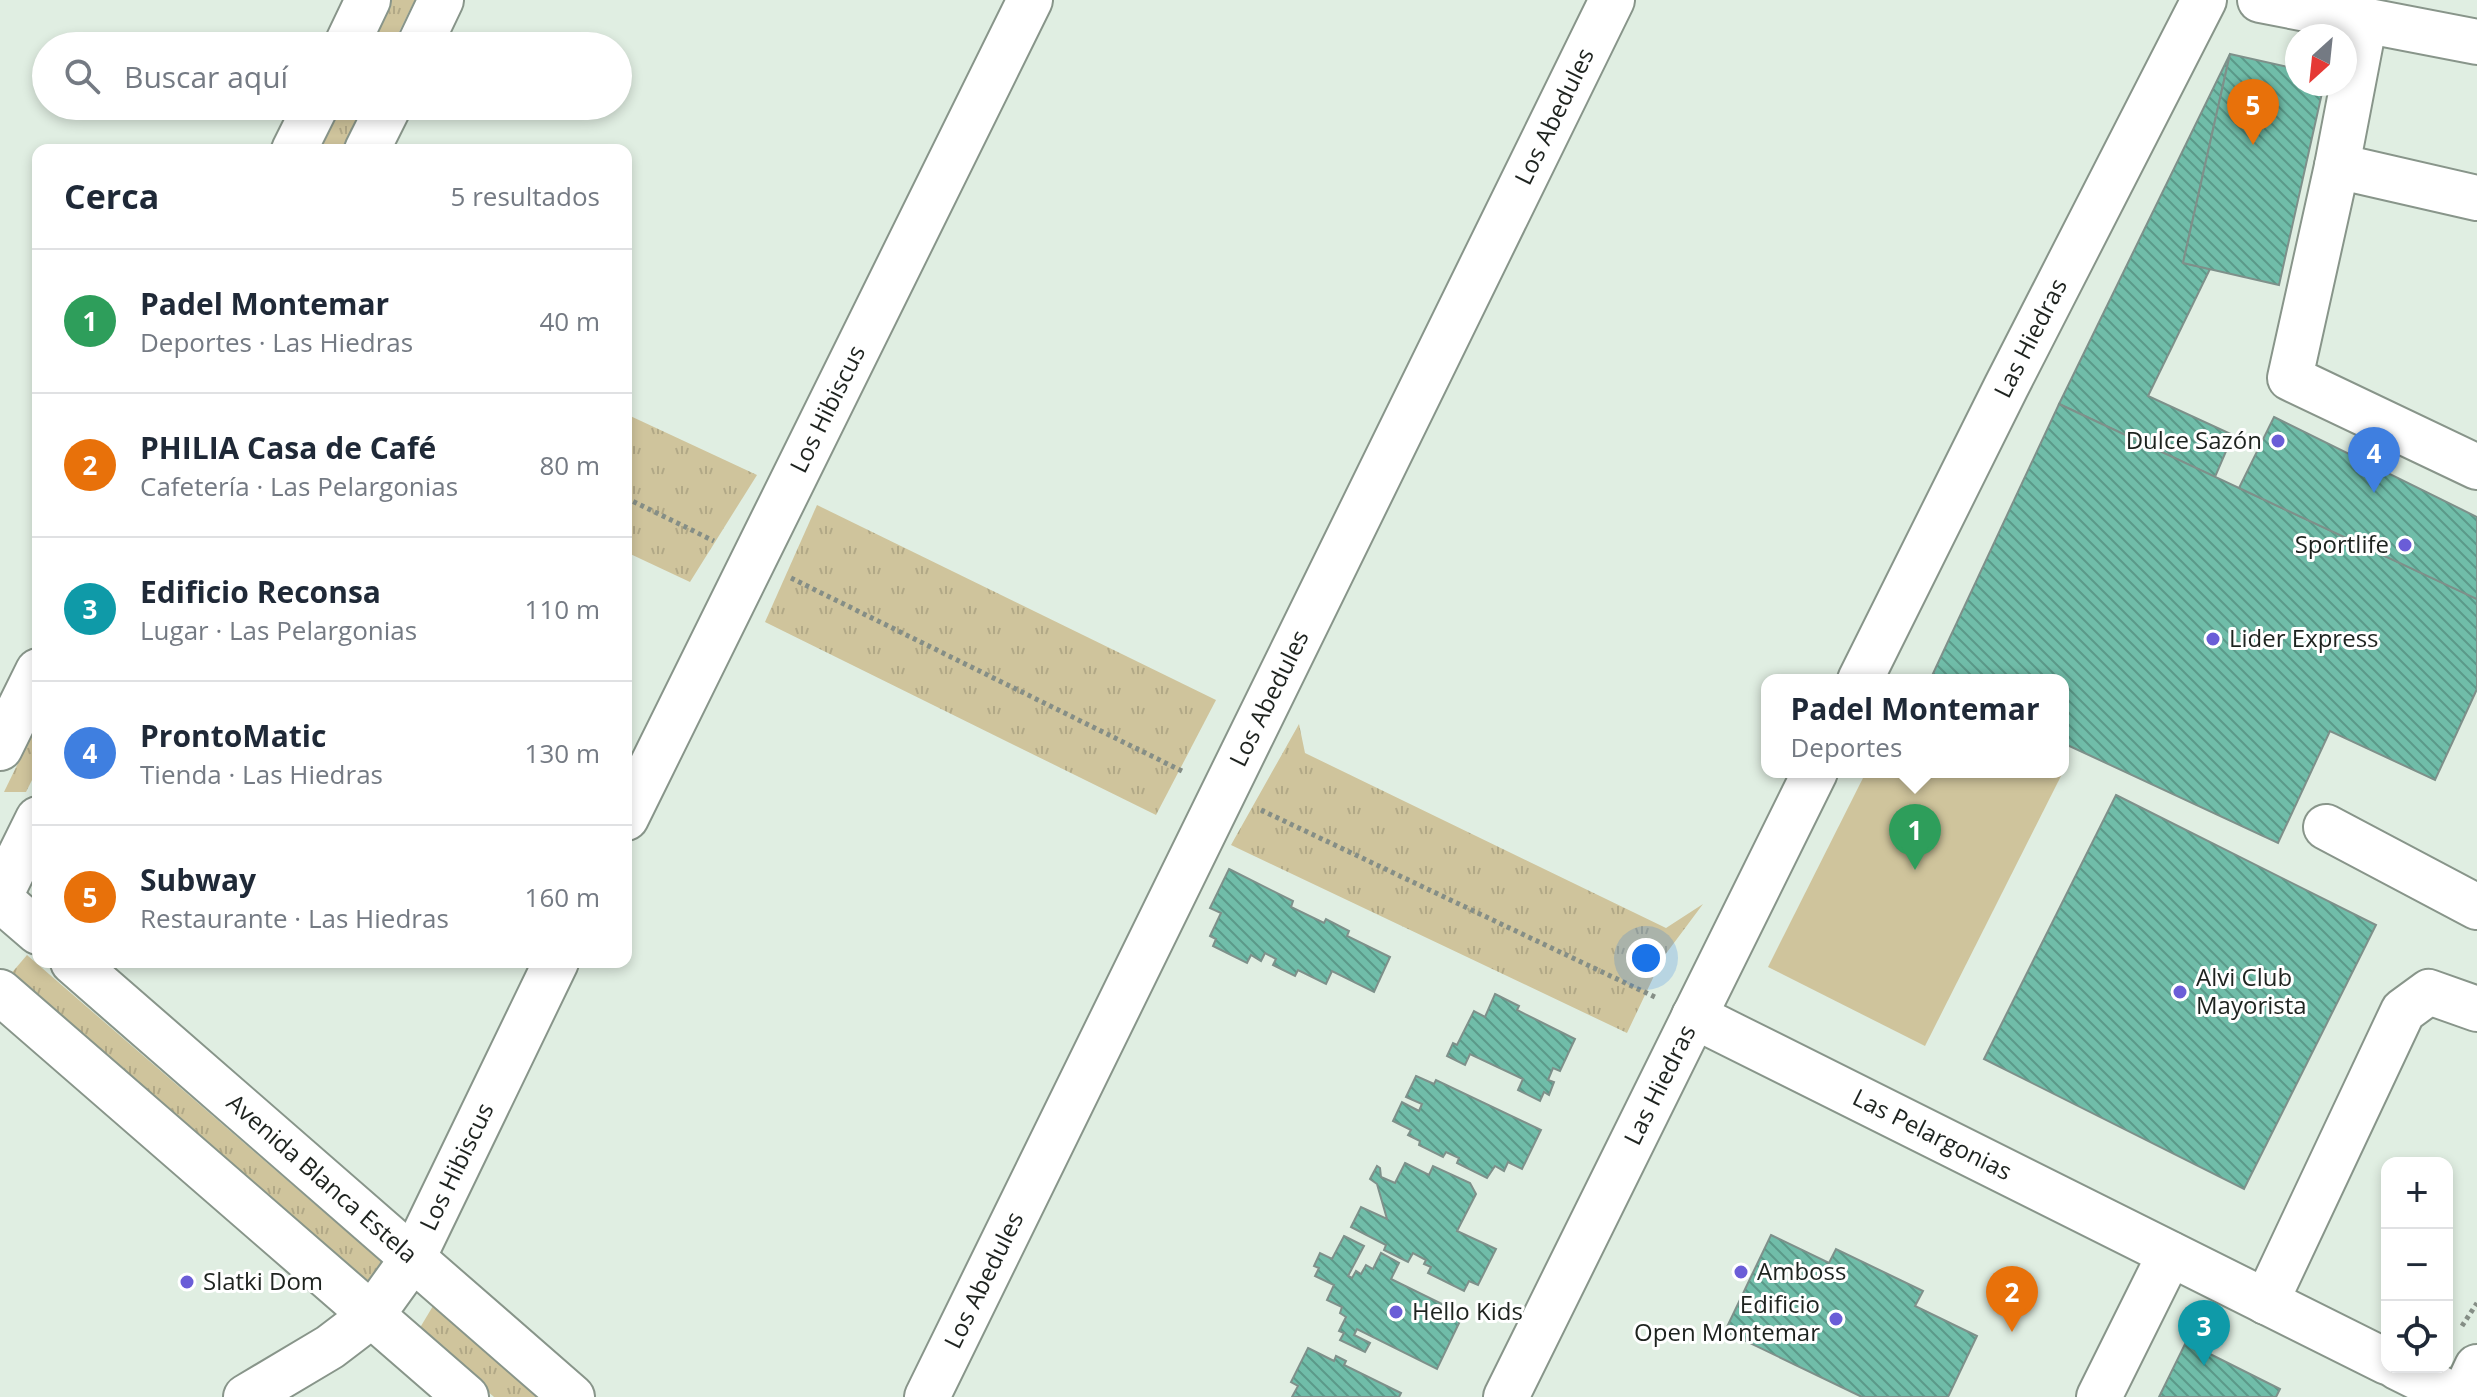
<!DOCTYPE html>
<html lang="es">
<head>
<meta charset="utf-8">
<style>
	:root { --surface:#fff; --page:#f2f2f3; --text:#1f2937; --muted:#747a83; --line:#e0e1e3; --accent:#ea580c }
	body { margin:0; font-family:"Open Sans",sans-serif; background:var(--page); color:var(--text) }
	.controls { position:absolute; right:24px; bottom:24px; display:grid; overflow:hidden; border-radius:16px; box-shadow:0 4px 12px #0003 }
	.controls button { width:72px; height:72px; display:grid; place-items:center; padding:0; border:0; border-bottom:2px solid var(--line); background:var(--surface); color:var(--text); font:40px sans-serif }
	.compass { position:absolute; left:2285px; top:24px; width:72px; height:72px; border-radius:50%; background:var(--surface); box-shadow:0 4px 12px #0003; rotate:207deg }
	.you { position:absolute; left:1646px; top:958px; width:28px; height:28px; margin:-20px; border:6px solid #fff; border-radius:50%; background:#1a73e8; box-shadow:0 0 0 12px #1a73e833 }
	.badge { display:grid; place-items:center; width:52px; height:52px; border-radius:50%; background:var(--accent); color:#fff; font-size:26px; font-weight:700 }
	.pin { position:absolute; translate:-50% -66px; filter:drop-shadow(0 2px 4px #0008) }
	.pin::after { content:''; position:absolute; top:42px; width:28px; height:24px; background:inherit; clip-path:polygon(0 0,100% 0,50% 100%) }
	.popup { position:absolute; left:1761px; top:674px; width:308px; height:104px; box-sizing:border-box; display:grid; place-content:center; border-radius:16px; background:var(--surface); filter:drop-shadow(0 2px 6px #0005); font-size:26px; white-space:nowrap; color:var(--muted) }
	.popup b { font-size:30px; color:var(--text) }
	.popup::after { content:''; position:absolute; left:50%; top:100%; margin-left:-16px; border:16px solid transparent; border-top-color:var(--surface) }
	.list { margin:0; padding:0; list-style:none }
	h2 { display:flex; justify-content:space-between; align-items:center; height:104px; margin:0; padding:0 32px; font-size:34px }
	h2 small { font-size:26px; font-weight:400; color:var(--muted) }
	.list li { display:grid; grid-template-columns:52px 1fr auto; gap:24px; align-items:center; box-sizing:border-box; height:144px; padding:0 32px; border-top:2px solid var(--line) }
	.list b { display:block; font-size:30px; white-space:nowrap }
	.list p { margin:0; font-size:26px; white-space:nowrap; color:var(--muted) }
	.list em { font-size:26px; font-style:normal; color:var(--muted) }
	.icon { flex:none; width:44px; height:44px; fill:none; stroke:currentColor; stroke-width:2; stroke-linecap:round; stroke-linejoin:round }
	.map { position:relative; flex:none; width:2477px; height:1397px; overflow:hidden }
	.search { position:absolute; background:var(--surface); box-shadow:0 4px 12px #0003; left:32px; top:32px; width:600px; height:88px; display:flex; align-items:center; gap:20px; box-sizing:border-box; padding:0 28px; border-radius:44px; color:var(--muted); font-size:30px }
	.panel { position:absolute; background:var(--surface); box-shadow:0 4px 12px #0003; left:32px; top:144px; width:600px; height:824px; border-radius:16px }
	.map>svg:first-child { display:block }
	.grass { fill:url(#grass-tufts) }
	.garden { fill:#cfc49c }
	.building { fill:url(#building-back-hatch); stroke:#7e908a; stroke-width:2 }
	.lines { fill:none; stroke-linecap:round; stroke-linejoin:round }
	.minor-casing { stroke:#88958a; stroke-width:48 }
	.major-casing { stroke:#88958a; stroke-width:48 }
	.path { stroke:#858e86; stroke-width:5; stroke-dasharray:4 4; stroke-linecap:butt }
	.minor { stroke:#fff; stroke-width:44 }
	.major { stroke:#fff; stroke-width:44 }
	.poi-dot { fill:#6a5dd7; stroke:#fff; stroke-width:3 }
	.labels { text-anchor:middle; stroke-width:6; stroke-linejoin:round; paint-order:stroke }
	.street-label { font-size:24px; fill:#1e231f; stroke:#fff }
	.poi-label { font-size:24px; fill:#1e231f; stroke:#fff; text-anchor:start }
</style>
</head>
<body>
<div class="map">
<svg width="2477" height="1397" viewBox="0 0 2477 1397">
	<defs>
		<pattern id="grass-tufts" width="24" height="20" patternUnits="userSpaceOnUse" patternTransform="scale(2)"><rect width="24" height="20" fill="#cfc49c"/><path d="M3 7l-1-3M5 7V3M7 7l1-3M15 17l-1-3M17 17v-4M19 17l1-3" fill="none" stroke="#b1a886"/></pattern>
		<pattern id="building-back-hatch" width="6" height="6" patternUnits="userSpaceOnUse" patternTransform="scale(2)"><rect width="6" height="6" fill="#70bda9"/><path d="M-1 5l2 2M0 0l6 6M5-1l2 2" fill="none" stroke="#5b9989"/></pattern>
	</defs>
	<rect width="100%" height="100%" fill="#e0eee2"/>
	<g class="grass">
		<path d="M391 0H415L392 46H369Z"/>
		<path d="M339 106H363L341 150H318Z"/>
		<path d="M626 414 757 475 690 582 626 552Z"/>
		<path d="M817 505 1216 700 1156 815 765 622Z"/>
		<path d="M38 722V768L26 792H4Z"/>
		<path d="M1299 724 1305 753 1666 928 1703 904 1662 959 1627 1033 1231 845Z"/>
		<path d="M27 955 385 1265 366 1286 9 976Z"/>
		<path d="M433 1306 538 1397H494L418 1331Z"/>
	</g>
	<path class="garden" d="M1866 772 2062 774 1925 1046 1768 967Z"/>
	<g class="building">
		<path d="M2230 54 2183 263 2210 269 2148 396 2233 435 2215 477 2059 404Z"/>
		<path d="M2230 54 2297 69V84H2324L2279 285 2183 263Z"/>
		<path d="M2059 404 2477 599V689L2435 780 2330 731 2278 843 2063 743V680H1930Z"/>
		<path d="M2274 417 2477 517V599L2239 488Z"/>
		<path d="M2116 795 2376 925 2244 1189 1984 1059Z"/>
		<path d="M1229 869 1293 901 1291 907 1324 923 1326 919 1349 931 1347 936 1390 957 1374 992 1332 971 1326 984 1298 970 1295 976 1273 965 1276 959 1265 953 1261 961 1251 955 1247 963 1213 946 1216 939 1210 936 1221 913 1210 908Z"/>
		<path d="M1495 994 1519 1006 1517 1010 1575 1039 1560 1071 1553 1068 1548 1080 1554 1082 1549 1095 1544 1092 1540 1101 1518 1090 1523 1079 1470 1054 1465 1065 1447 1056 1453 1043 1457 1045 1474 1011 1485 1017Z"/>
		<path d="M1416 1076 1434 1084 1436 1080 1541 1130 1522 1169 1508 1162 1504 1171 1495 1166 1487 1178 1457 1163 1459 1158 1446 1152 1443 1157 1419 1145 1420 1141 1408 1135 1411 1130 1393 1121 1402 1102 1419 1111 1422 1104 1406 1097Z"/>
		<path d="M1405 1163 1429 1175 1433 1166 1470 1183 1476 1194 1457 1231 1496 1249 1478 1285 1469 1281 1464 1291 1428 1273 1431 1267 1424 1264 1426 1260 1413 1253 1408 1262 1384 1250 1386 1245 1351 1227 1361 1207 1387 1219 1377 1184 1370 1179 1377 1166 1380 1168 1381 1177 1395 1183Z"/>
		<path d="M1771 1235 1829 1263 1836 1249 1923 1291 1915 1306 1977 1336 1948 1397H1862L1725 1331Z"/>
		<path d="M1344 1236 1364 1246 1348 1276 1352 1278 1356 1271 1361 1274 1366 1265 1373 1269 1381 1253 1399 1263 1391 1279 1442 1304 1440 1309 1461 1319 1437 1369 1357 1329 1354 1335 1370 1343 1365 1352 1340 1340 1344 1333 1339 1331 1346 1317 1340 1313 1342 1307 1327 1300 1334 1285 1315 1276 1319 1268 1314 1266 1320 1253 1332 1259Z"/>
		<path d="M2186 1342 2280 1389 2276 1397H2159Z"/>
		<path d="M1308 1348 1334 1361 1336 1356 1346 1361 1344 1365 1401 1393 1399 1397H1292L1298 1386 1291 1382Z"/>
	</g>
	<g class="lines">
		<defs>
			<g id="minor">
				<path d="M2260 0 2477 42"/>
				<path d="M346 46 368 0"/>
				<path d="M419 46 441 0"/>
				<path d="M294 150 316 106"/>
				<path d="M367 150 389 106"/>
				<path d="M2337 166 2365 20"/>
				<path d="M2477 198 2337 166 2290 378 2477 467"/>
				<path id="s1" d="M1860 680 2006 387 2204 0"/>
				<path d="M0 748 38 671"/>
				<path id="s2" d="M626 818 1030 0"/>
				<path d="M2326 827 2477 907"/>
				<path d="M0 896 38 819"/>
				<path id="s3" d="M1694 1016 2387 1362"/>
				<path d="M2266 1302 2403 1011 2429 992 2477 1009"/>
				<path d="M2397 1367 2457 1397"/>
				<path id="s4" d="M246 1397 330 1347 372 1315 413 1258 556 962"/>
				<path id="s5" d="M927 1397 1612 0"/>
				<path id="s6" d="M1506 1397 1815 772"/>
				<path d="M2099 1397 2170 1254"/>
			</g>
			<g id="major">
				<path d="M0 899 38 932"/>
				<path id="s7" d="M73 962 572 1397"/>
				<path d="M0 992 466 1397"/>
				<path d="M2463 1397 2477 1367"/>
			</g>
		</defs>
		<use href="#minor" class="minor-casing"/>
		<use href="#major" class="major-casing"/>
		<g class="path">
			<path d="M626 498 714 541"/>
			<path d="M791 578 1184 772"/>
			<path d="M1261 810 1657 998"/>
			<path d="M2462 1326 2477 1303"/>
		</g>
		<use href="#minor" class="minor"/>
		<use href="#major" class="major"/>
	</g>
	<g class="poi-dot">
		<circle cx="2278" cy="441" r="8"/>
		<circle cx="2405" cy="545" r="8"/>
		<circle cx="2213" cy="639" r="8"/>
		<circle cx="2180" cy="992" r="8"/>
		<circle cx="1741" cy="1272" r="8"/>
		<circle cx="187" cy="1282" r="8"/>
		<circle cx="1396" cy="1312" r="8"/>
		<circle cx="1836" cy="1319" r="8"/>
	</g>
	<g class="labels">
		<g class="street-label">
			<text dy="8" stroke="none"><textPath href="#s5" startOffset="1426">Los Abedules</textPath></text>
			<text dy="8" stroke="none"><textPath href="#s1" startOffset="382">Las Hiedras</textPath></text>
			<text dy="8" stroke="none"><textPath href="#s2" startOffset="456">Los Hibiscus</textPath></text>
			<text dy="8" stroke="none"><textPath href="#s5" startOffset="778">Los Abedules</textPath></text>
			<text dy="8" stroke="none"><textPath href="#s6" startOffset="348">Las Hiedras</textPath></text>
			<text dy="8" stroke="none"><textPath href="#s3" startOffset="266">Las Pelargonias</textPath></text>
			<text dy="8" stroke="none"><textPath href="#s4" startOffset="322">Los Hibiscus</textPath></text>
			<text dy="8" stroke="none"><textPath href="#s7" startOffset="330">Avenida Blanca Estela</textPath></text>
			<text dy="8" stroke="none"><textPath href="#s5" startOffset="130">Los Abedules</textPath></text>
		</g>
		<g class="poi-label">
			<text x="2262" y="449" text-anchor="end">Dulce Sazón</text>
			<text x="2389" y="553" text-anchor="end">Sportlife</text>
			<text x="2229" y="647">Lider Express</text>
			<text x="2196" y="986">Alvi Club<tspan x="2196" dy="28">Mayorista</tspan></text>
			<text x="1757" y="1280">Amboss</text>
			<text x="203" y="1290">Slatki Dom</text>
			<text x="1820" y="1313" text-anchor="end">Edificio<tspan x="1820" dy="28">Open Montemar</tspan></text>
			<text x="1412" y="1320">Hello Kids</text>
		</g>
	</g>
</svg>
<div class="controls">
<button>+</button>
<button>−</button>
<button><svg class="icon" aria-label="locate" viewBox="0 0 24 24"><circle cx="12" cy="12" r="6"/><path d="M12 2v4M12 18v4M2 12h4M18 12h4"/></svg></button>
</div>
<svg class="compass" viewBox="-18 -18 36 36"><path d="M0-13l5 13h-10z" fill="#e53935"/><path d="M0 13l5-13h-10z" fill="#747a83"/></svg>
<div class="you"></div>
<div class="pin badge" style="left:1915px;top:870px;background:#2e9e5b">1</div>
<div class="popup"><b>Padel Montemar</b>Deportes</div>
<div class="pin badge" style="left:2012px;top:1332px;background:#e8710a">2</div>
<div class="pin badge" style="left:2204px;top:1366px;background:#0f9aa8">3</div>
<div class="pin badge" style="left:2374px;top:493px;background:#3f7fe0">4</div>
<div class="pin badge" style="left:2253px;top:145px;background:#e8710a">5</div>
<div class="search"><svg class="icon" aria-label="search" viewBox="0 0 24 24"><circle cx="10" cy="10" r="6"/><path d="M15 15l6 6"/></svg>Buscar aquí</div>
<section class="panel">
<h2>Cerca<small>5 resultados</small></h2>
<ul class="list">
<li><span class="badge" style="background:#2e9e5b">1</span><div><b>Padel Montemar</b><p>Deportes · Las Hiedras</p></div><em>40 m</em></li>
<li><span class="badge" style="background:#e8710a">2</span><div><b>PHILIA Casa de Café</b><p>Cafetería · Las Pelargonias</p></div><em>80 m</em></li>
<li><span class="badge" style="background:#0f9aa8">3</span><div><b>Edificio Reconsa</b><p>Lugar · Las Pelargonias</p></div><em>110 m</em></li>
<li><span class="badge" style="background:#3f7fe0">4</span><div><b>ProntoMatic</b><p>Tienda · Las Hiedras</p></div><em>130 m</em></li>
<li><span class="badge" style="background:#e8710a">5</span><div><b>Subway</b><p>Restaurante · Las Hiedras</p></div><em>160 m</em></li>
</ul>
</section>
</div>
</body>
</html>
